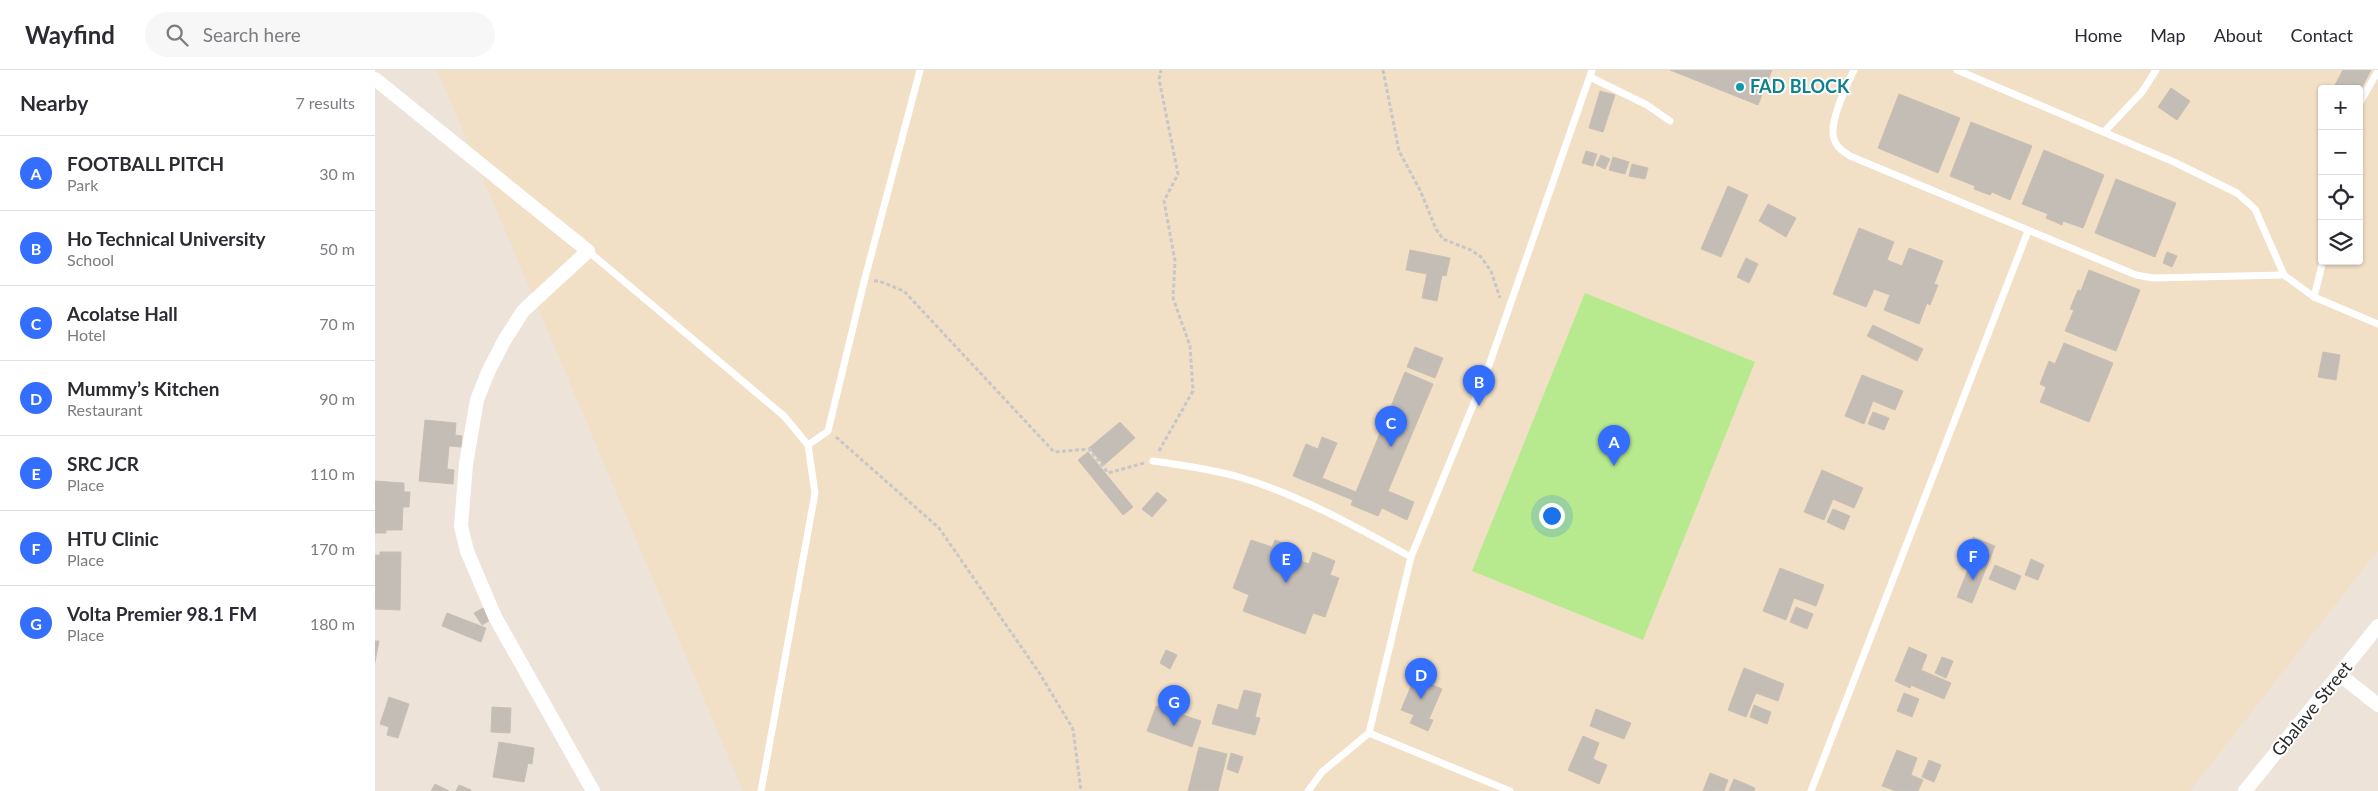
<!DOCTYPE html>
<html lang="en">
<head>
<meta charset="utf-8">
<style>
	:root { --surface:#fff; --page:#f7f7f7; --text:#2b2b33; --muted:#7c7c81; --line:#e1e1e2; --accent:#346eff }
	body { margin:0; font-family:Lato,sans-serif; background:var(--page); color:var(--text) }
	.controls { position:absolute; right:15px; top:15px; display:grid; overflow:hidden; border-radius:5px; box-shadow:0 1px 4px #0004 }
	.controls button { width:45px; height:45px; display:grid; place-items:center; padding:0; border:0; border-bottom:1px solid var(--line); background:var(--surface); color:var(--text); font:25px sans-serif }
	.you { position:absolute; left:1176px; top:445px; width:18px; height:18px; margin:-12px; border:4px solid #fff; border-radius:50%; background:#1a73e8; box-shadow:0 0 0 8px #1a73e833 }
	.badge { display:grid; place-items:center; width:32px; height:32px; border-radius:50%; background:var(--accent); color:#fff; font-size:16px; font-weight:700 }
	.pin { position:absolute; translate:-50% -41px; filter:drop-shadow(0 1px 2px #0008) }
	.pin::after { content:''; position:absolute; top:26px; width:18px; height:15px; background:inherit; clip-path:polygon(0 0,100% 0,50% 100%) }
	.list { margin:0; padding:0; list-style:none }
	h2 { display:flex; justify-content:space-between; align-items:center; height:65px; margin:0; padding:0 20px; font-size:21px }
	h2 small { font-size:16px; font-weight:400; color:var(--muted) }
	.list li { display:grid; grid-template-columns:32px 1fr auto; gap:15px; align-items:center; box-sizing:border-box; height:75px; padding:0 20px; border-top:1px solid var(--line) }
	.list b { display:block; font-size:19px; white-space:nowrap }
	.list p { margin:0; font-size:16px; white-space:nowrap; color:var(--muted) }
	.list em { font-size:16px; font-style:normal; color:var(--muted) }
	.icon { flex:none; width:28px; height:28px; fill:none; stroke:currentColor; stroke-width:2; stroke-linecap:round; stroke-linejoin:round }
	.map { position:relative; flex:none; width:2003px; height:721px; overflow:hidden }
	header { display:flex; align-items:center; gap:30px; box-sizing:border-box; height:70px; padding:0 25px; background:var(--surface); border-bottom:1px solid var(--line) }
	header strong { font-size:24px }
	nav { display:flex; gap:28px; margin-inline-start:auto; font-size:18px }
	.search { width:350px; height:45px; background:var(--page); display:flex; align-items:center; gap:12px; box-sizing:border-box; padding:0 18px; border-radius:28px; color:var(--muted); font-size:19px }
	main { display:flex }
	aside { flex:1; background:var(--surface) }
	.map>svg:first-child { display:block }
	.education { fill:#f1dfc6; fill-rule:evenodd }
	.green { fill:#b7ea8f }
	.building { fill:#c4bdb6; stroke:#c9bfb3 }
	.lines { fill:none; stroke-linecap:round; stroke-linejoin:round }
	.path { stroke:#c7c7c7; stroke-width:3; stroke-dasharray:4 2.5; stroke-linecap:butt }
	.service { stroke:#fff; stroke-width:7 }
	.minor { stroke:#fff; stroke-width:14 }
	.culture-dot { fill:#0f9aa8; stroke:#fff; stroke-width:2 }
	.labels { text-anchor:middle; stroke-width:4; stroke-linejoin:round; paint-order:stroke }
	.culture-label { font-size:18px; font-weight:bold; fill:#0d838f; stroke:#fff; text-anchor:start }
	.street-label { font-size:18px; fill:#292929; stroke:#fff }
</style>
</head>
<body>
<header>
<strong>Wayfind</strong>
<div class="search"><svg class="icon" aria-label="search" viewBox="0 0 24 24"><circle cx="10" cy="10" r="6"/><path d="M15 15l6 6"/></svg>Search here</div>
<nav><a>Home</a><a>Map</a><a>About</a><a>Contact</a></nav>
</header>
<main>
<aside>
<h2>Nearby<small>7 results</small></h2>
<ul class="list">
<li><span class="badge">A</span><div><b>FOOTBALL PITCH</b><p>Park</p></div><em>30 m</em></li>
<li><span class="badge">B</span><div><b>Ho Technical University</b><p>School</p></div><em>50 m</em></li>
<li><span class="badge">C</span><div><b>Acolatse Hall</b><p>Hotel</p></div><em>70 m</em></li>
<li><span class="badge">D</span><div><b>Mummy’s Kitchen</b><p>Restaurant</p></div><em>90 m</em></li>
<li><span class="badge">E</span><div><b>SRC JCR</b><p>Place</p></div><em>110 m</em></li>
<li><span class="badge">F</span><div><b>HTU Clinic</b><p>Place</p></div><em>170 m</em></li>
<li><span class="badge">G</span><div><b>Volta Premier 98.1 FM</b><p>Place</p></div><em>180 m</em></li>
</ul>
</aside>
<div class="map">
<svg width="2003" height="721" viewBox="0 0 2003 721">
	<rect width="100%" height="100%" fill="#ede3d9"/>
	<path class="education" d="M62 0H2003V480L1815 721H368ZM1947 19H1984V191H1947Z"/>
	<path class="green" d="M1210 223 1380 292 1268 570 1097 501Z"/>
	<g class="building">
		<path d="M1295 0H1397L1383 35Z"/>
		<path d="M1968 0H1996L1984 23V19H1967L1960 15Z"/>
		<path d="M1796 18 1815 31 1802 50 1783 37Z"/>
		<path d="M1225 21 1240 25 1228 62 1214 58Z"/>
		<path d="M1524 24 1585 48 1563 103 1503 78Z"/>
		<path d="M1596 52 1657 76 1635 130 1617 122 1615 125 1599 119 1600 116 1575 106Z"/>
		<path d="M1669 80 1729 105 1708 158 1688 151 1687 155 1671 148 1673 144 1647 134Z"/>
		<path d="M1211 81 1222 84 1218 96 1207 93Z"/>
		<path d="M1226 85 1235 89 1230 99 1221 95Z"/>
		<path d="M1238 87 1254 92 1250 104 1234 100Z"/>
		<path d="M1257 94 1273 98 1270 109 1254 106Z"/>
		<path d="M1741 109 1801 133 1780 187 1720 163Z"/>
		<path d="M1353 116 1373 125 1346 187 1326 179Z"/>
		<path d="M1393 134 1421 148 1411 167 1384 151Z"/>
		<path d="M1484 158 1519 172 1512 190 1527 196 1534 178 1568 191 1559 214 1563 215 1555 235 1552 233 1544 254 1509 240 1515 225 1499 219 1491 237 1458 224Z"/>
		<path d="M1035 180 1075 188 1071 206 1067 205 1062 231 1047 228 1052 204 1031 200Z"/>
		<path d="M1792 182 1802 186 1797 197 1788 193Z"/>
		<path d="M1371 188 1383 194 1374 213 1362 207Z"/>
		<path d="M1714 200 1765 220 1741 281 1690 261 1699 240 1695 239 1703 220 1706 221Z"/>
		<path d="M1498 255 1548 279 1542 291 1492 266Z"/>
		<path d="M1689 273 1738 293 1714 352 1665 332 1671 317 1665 314 1674 291 1680 294Z"/>
		<path d="M1040 277 1068 288 1060 308 1032 297Z"/>
		<path d="M1948 282 1965 285 1961 310 1943 307Z"/>
		<path d="M1030 302 1058 314 1013 421 1039 432 1032 450 1007 438 1003 446 976 435 978 430 918 406 931 374 943 379 947 367 962 373 947 408 981 422Z"/>
		<path d="M1487 305 1528 321 1520 340 1498 331 1489 354 1470 346Z"/>
		<path d="M1498 342 1514 348 1509 360 1493 354Z"/>
		<path d="M50 350 81 353 80 365 87 366 86 377 74 376 72 399 79 400 78 414 44 411Z"/>
		<path d="M745 352 760 368 729 395 714 378Z"/>
		<path d="M713 382 758 437 748 445 703 390Z"/>
		<path d="M1447 400 1488 418 1479 438 1458 429 1449 450 1429 442Z"/>
		<path d="M0 411 29 413V422H35L34 437H28L27 460H11V463H0Z"/>
		<path d="M782 422 792 430 777 447 767 439Z"/>
		<path d="M1458 439 1475 446 1469 460 1452 452Z"/>
		<path d="M1598 467 1620 476 1597 533 1582 527 1596 492 1589 489Z"/>
		<path d="M876 470 897 477 900 470 912 474 908 485 934 494 938 482 960 491 955 505 964 508 950 547 938 543 930 564 868 541 874 525 858 518Z"/>
		<path d="M5 482H26L25 540 0 539V485H5Z"/>
		<path d="M1656 489 1669 495 1663 510 1650 505Z"/>
		<path d="M1620 495 1646 506 1640 520 1614 509Z"/>
		<path d="M1405 498 1449 515 1441 536 1419 528 1411 550 1388 541Z"/>
		<path d="M110 537 117 549 107 555 99 543Z"/>
		<path d="M1421 537 1438 544 1432 559 1415 552Z"/>
		<path d="M72 543 111 558 106 572 67 556Z"/>
		<path d="M0 571H4L0 592Z"/>
		<path d="M1534 577 1552 585 1546 600 1576 613 1569 629 1536 615 1535 618 1520 611Z"/>
		<path d="M791 580 802 585 795 599 785 593Z"/>
		<path d="M1567 587 1578 591 1571 608 1560 603Z"/>
		<path d="M1369 598 1409 614 1403 631 1381 623 1371 647 1353 640Z"/>
		<path d="M1040 607 1067 619 1054 649 1058 650 1053 661 1035 653 1039 645 1026 640Z"/>
		<path d="M869 620 886 624 880 647 885 648 880 665 837 654 843 634 863 640Z"/>
		<path d="M1529 623 1544 629 1537 647 1522 641Z"/>
		<path d="M14 627 34 634 23 668 12 665 14 657 5 654Z"/>
		<path d="M1379 635 1396 642 1392 654 1375 647Z"/>
		<path d="M781 636 826 651 817 677 772 661Z"/>
		<path d="M117 637 136 638 135 663 116 662Z"/>
		<path d="M1221 639 1256 653 1249 669 1215 656Z"/>
		<path d="M1208 666 1224 673 1218 689 1232 695 1224 714 1193 700Z"/>
		<path d="M124 672 159 678 157 694 153 693 149 712 118 707Z"/>
		<path d="M824 677 852 684 843 721H813Z"/>
		<path d="M1522 680 1542 688 1536 705 1548 710 1543 721H1521L1507 716Z"/>
		<path d="M856 683 868 687 863 703 852 699Z"/>
		<path d="M1554 690 1566 695 1559 712 1547 707Z"/>
		<path d="M1335 703 1353 710 1349 721H1328Z"/>
		<path d="M1359 709 1380 718 1379 721H1354Z"/>
		<path d="M60 714 74 721H56Z"/>
		<path d="M84 715 96 720V721H81Z"/>
	</g>
	<g class="lines">
		<g class="path">
			<path d="M1008 0 1024 81 1045 120 1061 159 1068 169 1096 180 1106 187 1116 201 1125 228"/>
			<path d="M499 211H504L529 221 679 382 714 379 733 403 769 393"/>
			<path d="M461 367 564 458 665 604 698 659 706 721"/>
			<path d="M784 381 818 321 815 276 798 228 800 191 789 131 803 104 784 9 786 0"/>
		</g>
		<g class="service">
			<path d="M1479 0C1472 15 1453 53 1459 69 1461 77 1468 81 1475 86L1761 205 1778 208 1909 205"/>
			<path d="M1582 0 1799 92 1862 123 1880 139 1909 205 1939 227 2003 254"/>
			<path d="M1215 7 1272 35 1295 51"/>
			<path d="M1984 34 2003 1"/>
			<path d="M1729 62 1767 22 1781 0"/>
			<path d="M213 181 409 346 433 375 440 423 386 721"/>
			<path d="M1939 227 1948 191"/>
			<path d="M433 375 453 361 489 212 545 0"/>
			<path d="M778 391C807 395 836 399 864 407 925 425 981 457 1036 487"/>
			<path d="M994 663 1135 721"/>
			<path d="M933 721 947 702 994 663 1036 487 1112 301 1217 0"/>
			<path d="M1436 721 1653 161"/>
		</g>
		<g class="minor">
			<path d="M0 9 213 181 148 241 129 271 113 302 102 330 91 394 86 456 92 481 120 547 218 721"/>
			<path d="M1965 605 2003 635"/>
			<path d="M1870 721 2003 556"/>
		</g>
	</g>
	<circle class="culture-dot" cx="1365" cy="17" r="5"/>
	<g class="labels">
		<g class="culture-label">
			<text x="1375" y="23">FAD BLOCK</text>
		</g>
		<g class="street-label">
			<text transform="translate(1937 639) rotate(-51)" y="6">Gbalave Street</text>
		</g>
	</g>
</svg>
<div class="controls">
<button>+</button>
<button>−</button>
<button><svg class="icon" aria-label="locate" viewBox="0 0 24 24"><circle cx="12" cy="12" r="6"/><path d="M12 2v4M12 18v4M2 12h4M18 12h4"/></svg></button>
<button><svg class="icon" aria-label="layers" viewBox="0 0 24 24"><path d="M12 4l9 5-9 5-9-5zM3 14l9 5 9-5"/></svg></button>
</div>
<div class="you"></div>
<div class="pin badge" style="left:1239px;top:396px">A</div>
<div class="pin badge" style="left:1104px;top:336px">B</div>
<div class="pin badge" style="left:1016px;top:377px">C</div>
<div class="pin badge" style="left:1046px;top:629px">D</div>
<div class="pin badge" style="left:911px;top:513px">E</div>
<div class="pin badge" style="left:1598px;top:510px">F</div>
<div class="pin badge" style="left:799px;top:656px">G</div>
</div>
</main>
</body>
</html>
